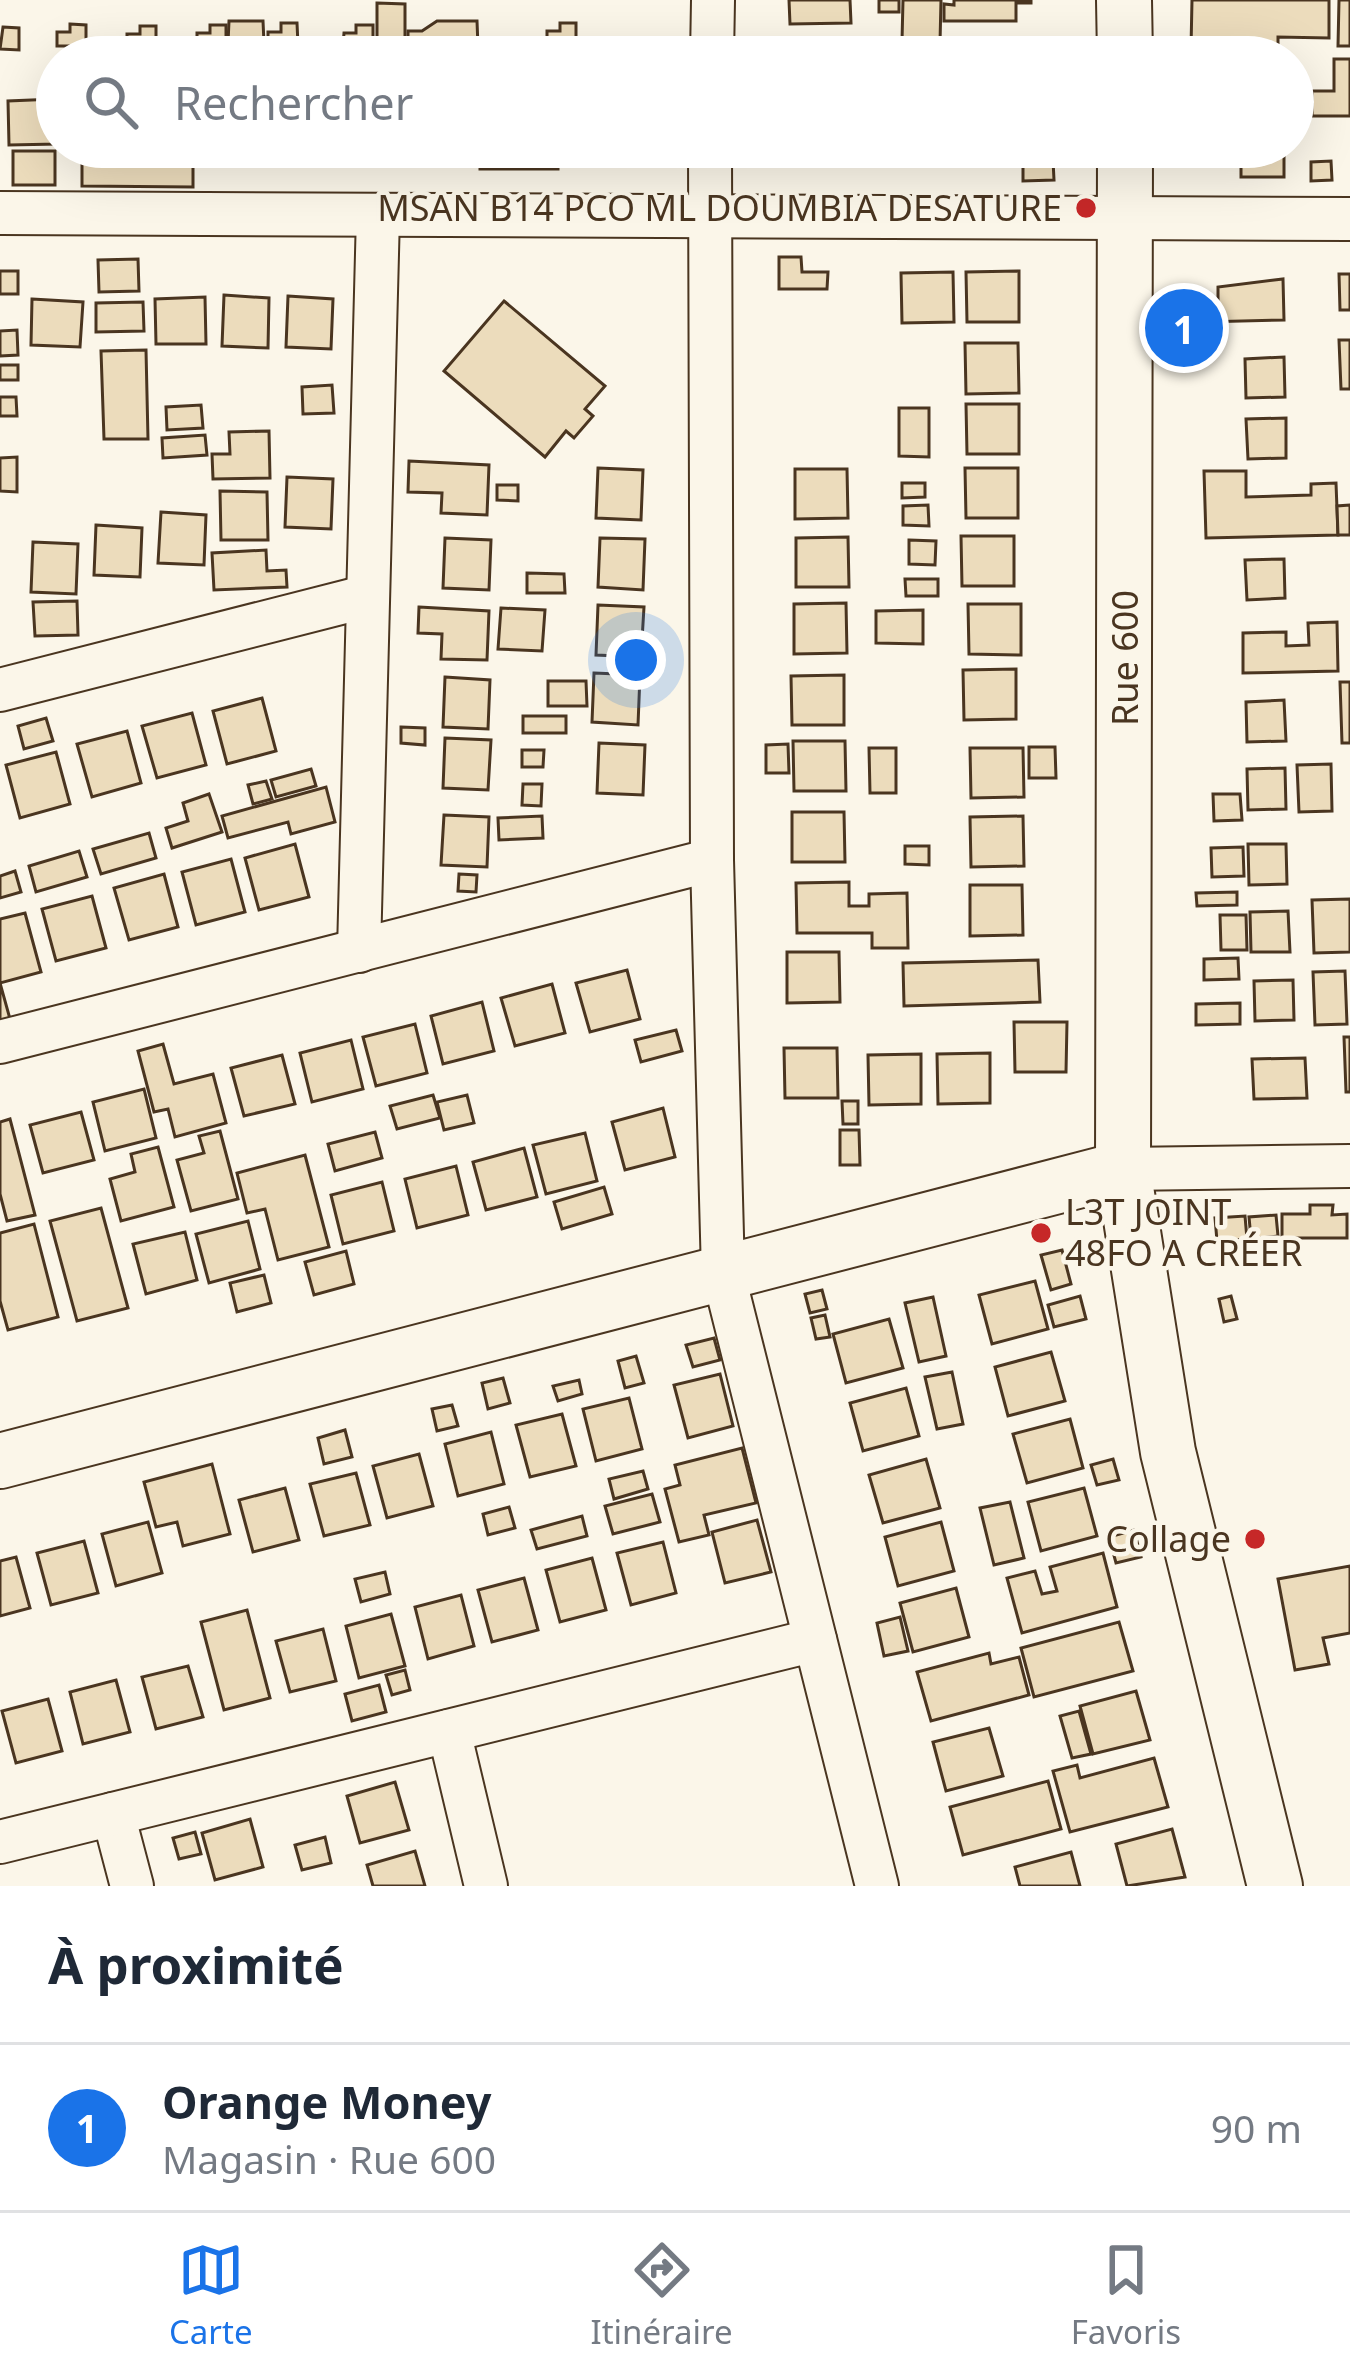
<!DOCTYPE html>
<html lang="fr">
<head>
<meta charset="utf-8">
<style>
	:root { --surface:#fff; --page:#f6f6f7; --text:#1f2937; --muted:#747a83; --line:#e0e1e3; --accent:#1a73e8 }
	body { margin:0; font-family:"Noto Sans",sans-serif; background:var(--page); color:var(--text) }
	.you { position:absolute; left:636px; top:660px; width:42px; height:42px; margin:-30px; border:9px solid #fff; border-radius:50%; background:#1a73e8; box-shadow:0 0 0 18px #1a73e833 }
	.badge { display:grid; place-items:center; width:78px; height:78px; border-radius:50%; background:var(--accent); color:#fff; font-size:39px; font-weight:700 }
	.pin { position:absolute; translate:-50% -50%; border:6px solid #fff; box-shadow:0 3px 12px #0006 }
	.list { margin:0; padding:0; list-style:none }
	h2 { display:flex; justify-content:space-between; align-items:center; height:156px; margin:0; padding:0 48px; font-size:51px }
	h2 small { font-size:39px; font-weight:400; color:var(--muted) }
	.list li { display:grid; grid-template-columns:78px 1fr auto; gap:36px; align-items:center; box-sizing:border-box; height:168px; padding:0 48px; border-top:3px solid var(--line) }
	.list b { display:block; font-size:45px; white-space:nowrap }
	.list p { margin:0; font-size:39px; white-space:nowrap; color:var(--muted) }
	.list em { font-size:39px; font-style:normal; color:var(--muted) }
	.icon { flex:none; width:66px; height:66px; fill:none; stroke:currentColor; stroke-width:2; stroke-linecap:round; stroke-linejoin:round }
	.map { position:relative; flex:none; width:1350px; height:1886px; overflow:hidden }
	.search { position:absolute; background:var(--surface); box-shadow:0 12px 48px #0002; left:36px; right:36px; top:36px; height:132px; display:flex; align-items:center; gap:30px; box-sizing:border-box; padding:0 42px; border-radius:66px; color:var(--muted); font-size:45px }
	.sheet { height:324px; background:var(--surface) }
	nav { display:flex; justify-content:space-around; align-items:center; box-sizing:border-box; height:168px; border-top:3px solid var(--line); background:var(--surface); font-size:33px; color:var(--muted) }
	nav a { display:grid; justify-items:center; gap:6px }
	nav .on { color:var(--accent) }
	.map>svg:first-child { display:block }
	.building { fill:#ecdcbc; stroke:#4a3520; stroke-width:3 }
	.lines { fill:none; stroke-linecap:round; stroke-linejoin:round }
	.minor-casing { stroke:#4a3520; stroke-width:46 }
	.tertiary-casing { stroke:#4a3520; stroke-width:58 }
	.minor { stroke:#fbf6e9; stroke-width:42 }
	.tertiary { stroke:#fbf6e9; stroke-width:54 }
	.poi-dot { fill:#c62828; stroke:#fbf6e9; stroke-width:4.5 }
	.labels { text-anchor:middle; stroke-width:9; stroke-linejoin:round; paint-order:stroke }
	.poi-label { font-size:36px; fill:#4a3520; stroke:#fbf6e9; text-anchor:end }
	.street-label { font-size:36px; fill:#4a3520; stroke:#fbf6e9 }
</style>
</head>
<body>
<div class="map">
<svg width="1350" height="1886" viewBox="0 0 1350 1886">
	<rect width="100%" height="100%" fill="#fbf6e9"/>
	<g class="building">
		<path d="M789 0H850L851 23 790 24Z"/>
		<rect x="879" y="0" width="20" height="12"/>
		<path d="M903 0H941L940 43 902 41Z"/>
		<path d="M954 0H1031V3H1016V21H944V4L954 5Z"/>
		<path d="M1192 0H1329V38L1278 37V49L1191 48Z"/>
		<path d="M1339 0H1350V46H1338Z"/>
		<path d="M377 3 405 4V41H377Z"/>
		<path d="M229 21H263L264 43H228Z"/>
		<path d="M437 21H477L478 47 408 48V31H422Z"/>
		<path d="M281 23H297L298 45H268V32H281Z"/>
		<path d="M560 23H576V44H547V31H560Z"/>
		<path d="M70 24 86 25V46H57V32H70Z"/>
		<path d="M210 25H226V47H197V33H210Z"/>
		<path d="M356 25H373V47L343 46 344 33H356Z"/>
		<path d="M140 26H156V47L127 48V34H140Z"/>
		<path d="M3 27 19 28V50L0 49Z"/>
		<path d="M267 48V57H230V49Z"/>
		<path d="M1015 48 1016 57H910L909 50Z"/>
		<path d="M127 51V57H99L98 53Z"/>
		<path d="M196 51V57H171V52Z"/>
		<path d="M1334 59H1350V116H1312V91H1334Z"/>
		<path d="M55 99 57 144 9 145 8 101Z"/>
		<rect x="480" y="147" width="78" height="22"/>
		<rect x="1241" y="147" width="43" height="30"/>
		<rect x="13" y="151" width="42" height="34"/>
		<path d="M82 151 193 152V187L82 186Z"/>
		<path d="M1053 160 1054 180 1023 181V161Z"/>
		<path d="M1331 161 1332 180 1311 181V162Z"/>
		<path d="M779 257H801L802 272H828L827 289H779Z"/>
		<path d="M138 259 139 291 99 292 98 260Z"/>
		<rect x="0" y="271" width="18" height="23"/>
		<path d="M1019 271V322H967L966 272Z"/>
		<path d="M953 272 954 322 902 323 901 273Z"/>
		<path d="M1339 274H1350V310H1340Z"/>
		<path d="M1283 279 1284 320 1202 322 1201 303 1218 302V287Z"/>
		<path d="M224 295 269 298 268 348 222 346Z"/>
		<path d="M288 296 333 299 331 349 286 347Z"/>
		<path d="M205 297 206 344H156L155 299Z"/>
		<path d="M32 299 83 302 80 347 31 345Z"/>
		<path d="M504 301 605 386 585 409 593 416 574 438 566 431 545 457 444 371Z"/>
		<path d="M143 302 144 331 96 332V303Z"/>
		<path d="M17 330 18 355 0 356V331Z"/>
		<path d="M1339 340H1350V389H1341Z"/>
		<path d="M965 343H1018L1019 393 966 394Z"/>
		<path d="M146 350 148 439H104L101 351Z"/>
		<path d="M1284 357 1285 397 1246 398 1245 359Z"/>
		<rect x="0" y="365" width="18" height="15"/>
		<path d="M332 385 334 413 303 414 302 387Z"/>
		<path d="M0 397H16L17 416H0Z"/>
		<path d="M966 404H1019V454H967Z"/>
		<path d="M201 405 203 428 167 430 166 407Z"/>
		<path d="M899 408H929V457L899 456Z"/>
		<path d="M1286 418V458L1248 459 1246 419Z"/>
		<path d="M269 431 270 478 213 479 212 454H230L229 432Z"/>
		<path d="M205 435 207 455 163 458 162 438Z"/>
		<path d="M17 457V492L0 491V458Z"/>
		<path d="M409 461 489 465 487 515 441 513 442 493 408 492Z"/>
		<path d="M598 468 643 470 641 520 596 518Z"/>
		<path d="M965 468H1018V518H966Z"/>
		<path d="M795 469H847L848 518 795 519Z"/>
		<path d="M1204 471H1246V497L1311 495V484L1336 483 1338 535 1206 538Z"/>
		<path d="M287 477 333 479 331 529 285 527Z"/>
		<path d="M902 483H925V497L902 498Z"/>
		<path d="M497 485H518V501L497 500Z"/>
		<path d="M220 491 267 492 268 540H221Z"/>
		<path d="M928 505 929 526 903 525V506Z"/>
		<path d="M1350 505V535H1338L1337 506Z"/>
		<path d="M161 512 206 515 204 565 158 563Z"/>
		<path d="M96 525 142 528 140 577 94 575Z"/>
		<path d="M961 536H1014V586H962Z"/>
		<path d="M848 537 849 587H796V538Z"/>
		<path d="M445 538 491 540 489 590 443 588Z"/>
		<path d="M600 538 645 539 643 590 598 587Z"/>
		<path d="M909 540 936 541 935 565 909 564Z"/>
		<path d="M33 542 78 544 76 594 31 592Z"/>
		<path d="M266 550 267 571 286 570 287 587 214 590 212 553Z"/>
		<path d="M1284 559 1285 598 1247 600 1245 560Z"/>
		<path d="M527 573 564 574 565 593H527Z"/>
		<path d="M905 579H938V596H906Z"/>
		<path d="M77 601 78 635 35 636 33 602Z"/>
		<path d="M846 603 847 653 794 654V604Z"/>
		<path d="M968 604H1021V655L969 654Z"/>
		<path d="M598 605 644 607 641 657 596 655Z"/>
		<path d="M419 607 489 611 487 660 441 659 442 634 418 633Z"/>
		<path d="M501 608 545 610 542 651 498 649Z"/>
		<path d="M923 610V644L876 643V611Z"/>
		<path d="M1337 622 1338 671 1243 673V633L1286 632V646L1309 645 1308 623Z"/>
		<path d="M1016 669V719L964 720 963 670Z"/>
		<path d="M594 673 640 675 638 725 592 722Z"/>
		<path d="M844 675V725H792L791 676Z"/>
		<path d="M445 677 490 680 488 729 443 727Z"/>
		<path d="M548 681H586L587 706H548Z"/>
		<path d="M1340 682H1350V743H1342Z"/>
		<path d="M262 698 276 751 227 764 213 711Z"/>
		<path d="M1284 700 1286 741 1247 742 1246 702Z"/>
		<path d="M192 713 206 765 157 778 142 726Z"/>
		<rect x="523" y="716" width="43" height="17"/>
		<path d="M46 718 53 741 24 749 18 726Z"/>
		<path d="M401 727 425 728V745L401 743Z"/>
		<path d="M127 731 141 783 92 797 77 744Z"/>
		<path d="M445 738 491 740 488 790 443 788Z"/>
		<path d="M793 741H845L846 791H794Z"/>
		<path d="M599 743 645 745 643 795 597 793Z"/>
		<path d="M788 744 789 773H766V745Z"/>
		<path d="M1029 747H1055L1056 778H1029Z"/>
		<path d="M869 748H896V793H870Z"/>
		<path d="M970 748H1023L1024 797 971 798Z"/>
		<path d="M522 750H544L543 767H522Z"/>
		<path d="M56 752 70 804 20 818 6 765Z"/>
		<path d="M1331 764 1332 811 1299 812 1297 765Z"/>
		<path d="M1285 768 1286 809 1248 810 1247 769Z"/>
		<path d="M311 769 316 786 276 797 271 780Z"/>
		<path d="M266 781 272 799 253 804 248 785Z"/>
		<path d="M523 784H542L541 806 522 805Z"/>
		<path d="M326 787 335 822 291 834 288 822 228 838 222 816Z"/>
		<path d="M209 794 222 832 172 848 166 828 188 821 183 803Z"/>
		<path d="M1213 794H1240L1242 820 1214 821Z"/>
		<path d="M792 812H844L845 862H792Z"/>
		<path d="M444 815 489 817 487 867 441 865Z"/>
		<path d="M542 816 543 838 499 840 498 818Z"/>
		<path d="M1023 816 1024 866 971 867 970 817Z"/>
		<path d="M149 833 156 858 101 874 93 849Z"/>
		<path d="M295 844 309 897 259 910 245 858Z"/>
		<path d="M1248 844H1286L1287 884 1249 885Z"/>
		<path d="M905 846H929V865L905 864Z"/>
		<path d="M1243 847 1244 876 1212 877 1211 848Z"/>
		<path d="M79 851 87 877 36 892 29 866Z"/>
		<path d="M231 859 245 912 196 925 182 872Z"/>
		<path d="M15 871 21 892 0 898V876Z"/>
		<path d="M164 874 178 927 129 940 114 888Z"/>
		<path d="M459 874 477 875 476 892 458 891Z"/>
		<path d="M849 882V906H869V894L907 893 908 948H872V933H797L796 883Z"/>
		<path d="M970 885H1022L1023 935 970 936Z"/>
		<path d="M1237 892V905L1197 906 1196 893Z"/>
		<path d="M92 896 106 948 56 961 42 909Z"/>
		<path d="M1350 899V952L1314 953 1312 900Z"/>
		<path d="M1288 911 1290 952H1251L1250 912Z"/>
		<path d="M25 913 41 972 0 983V919Z"/>
		<path d="M1220 915H1246L1247 950H1221Z"/>
		<path d="M787 952H839L840 1002 787 1003Z"/>
		<path d="M1238 958 1239 979 1204 980V959Z"/>
		<path d="M1038 960 1040 1002 904 1006 903 963Z"/>
		<path d="M627 970 640 1019 590 1032 576 983Z"/>
		<path d="M1345 971 1347 1024 1315 1025 1313 972Z"/>
		<path d="M1293 980 1294 1020 1255 1021 1254 981Z"/>
		<path d="M0 983 10 1019 0 1022Z"/>
		<path d="M552 984 565 1033 515 1046 501 998Z"/>
		<path d="M482 1002 494 1051 443 1064 431 1016Z"/>
		<path d="M1240 1003V1024L1196 1025V1004Z"/>
		<path d="M1014 1022H1067L1066 1072H1015Z"/>
		<path d="M415 1024 427 1073 376 1086 363 1037Z"/>
		<path d="M676 1030 682 1051 641 1062 635 1040Z"/>
		<path d="M1344 1037H1350V1092H1346Z"/>
		<path d="M351 1040 363 1089 312 1102 300 1053Z"/>
		<path d="M163 1044 174 1084 213 1074 226 1123 175 1137 168 1109 154 1112 138 1051Z"/>
		<path d="M784 1048H837L838 1098H785Z"/>
		<path d="M990 1053V1103L938 1104 937 1054Z"/>
		<path d="M921 1054V1104L869 1105 868 1055Z"/>
		<path d="M282 1055 295 1104 244 1116 231 1068Z"/>
		<path d="M1305 1058 1307 1098 1254 1099 1252 1059Z"/>
		<path d="M144 1089 156 1138 105 1151 93 1102Z"/>
		<path d="M433 1095 440 1118 397 1129 390 1106Z"/>
		<path d="M467 1095 474 1123 444 1130 437 1102Z"/>
		<path d="M842 1101H858V1124H843Z"/>
		<path d="M663 1108 675 1157 625 1170 612 1122Z"/>
		<path d="M81 1112 94 1160 43 1173 30 1125Z"/>
		<path d="M10 1119 35 1215 7 1221 0 1194V1122Z"/>
		<path d="M840 1130H859L860 1165H840Z"/>
		<path d="M220 1131 238 1199 191 1211 177 1160 204 1153 199 1136Z"/>
		<path d="M375 1132 382 1158 335 1171 328 1144Z"/>
		<path d="M585 1133 597 1181 546 1194 533 1145Z"/>
		<path d="M158 1147 174 1207 121 1221 110 1179 135 1172 131 1154Z"/>
		<path d="M524 1148 537 1197 486 1210 473 1162Z"/>
		<path d="M305 1155 329 1247 278 1260 265 1209 247 1213 237 1173Z"/>
		<path d="M456 1166 468 1215 417 1228 405 1179Z"/>
		<path d="M382 1182 394 1231 343 1244 331 1195Z"/>
		<path d="M604 1187 612 1214 562 1229 554 1202Z"/>
		<path d="M1310 1205H1333L1332 1215 1347 1214V1238H1282V1214H1310Z"/>
		<path d="M101 1208 128 1308 77 1321 50 1221Z"/>
		<path d="M1276 1215 1278 1236 1251 1239 1249 1217Z"/>
		<path d="M1245 1216 1247 1239 1217 1241 1215 1218Z"/>
		<path d="M248 1221 260 1269 209 1283 196 1234Z"/>
		<path d="M34 1224 58 1317 8 1330 0 1301V1233Z"/>
		<path d="M185 1232 197 1280 146 1294 133 1244Z"/>
		<path d="M1062 1250 1071 1284 1051 1290 1041 1255Z"/>
		<path d="M346 1251 354 1284 314 1295 305 1262Z"/>
		<path d="M264 1275 271 1303 237 1312 230 1283Z"/>
		<path d="M1035 1281 1048 1329 992 1344 979 1295Z"/>
		<path d="M822 1290 827 1309 810 1313 805 1294Z"/>
		<path d="M1080 1296 1086 1319 1054 1327 1048 1305Z"/>
		<path d="M1231 1296 1237 1319 1224 1322 1219 1299Z"/>
		<path d="M933 1297 946 1356 919 1362 905 1303Z"/>
		<path d="M825 1315 830 1337 816 1339 811 1318Z"/>
		<path d="M889 1319 903 1368 846 1383 833 1334Z"/>
		<path d="M714 1338 720 1360 693 1367 686 1345Z"/>
		<path d="M1051 1352 1065 1401 1008 1416 995 1367Z"/>
		<path d="M636 1356 644 1383 625 1388 618 1361Z"/>
		<path d="M952 1372 963 1424 937 1429 925 1377Z"/>
		<path d="M720 1374 733 1426 688 1438 674 1385Z"/>
		<path d="M503 1378 510 1403 488 1409 482 1383Z"/>
		<path d="M579 1380 582 1394 558 1401 553 1386Z"/>
		<path d="M906 1388 919 1436 863 1451 850 1403Z"/>
		<path d="M629 1398 642 1449 596 1461 583 1409Z"/>
		<path d="M452 1405 458 1426 437 1431 432 1409Z"/>
		<path d="M562 1414 576 1466 530 1477 516 1425Z"/>
		<path d="M1070 1419 1083 1468 1027 1483 1013 1434Z"/>
		<path d="M345 1430 352 1457 324 1464 318 1438Z"/>
		<path d="M491 1432 504 1484 458 1496 445 1444Z"/>
		<path d="M742 1448 756 1503 704 1515 709 1535 679 1542 665 1489 680 1485 675 1465Z"/>
		<path d="M419 1454 433 1506 387 1518 373 1466Z"/>
		<path d="M926 1459 940 1508 883 1523 869 1475Z"/>
		<path d="M1113 1459 1119 1480 1097 1485 1091 1465Z"/>
		<path d="M212 1464 230 1534 183 1546 177 1522 156 1527 144 1482Z"/>
		<path d="M643 1471 648 1489 614 1499 609 1479Z"/>
		<path d="M356 1473 370 1525 324 1536 310 1484Z"/>
		<path d="M285 1488 299 1540 253 1552 239 1500Z"/>
		<path d="M1084 1488 1097 1536 1041 1551 1028 1502Z"/>
		<path d="M652 1494 660 1522 613 1534 605 1506Z"/>
		<path d="M1010 1502 1024 1558 994 1565 980 1508Z"/>
		<path d="M509 1507 515 1528 488 1535 483 1514Z"/>
		<path d="M582 1516 587 1536 537 1549 531 1530Z"/>
		<path d="M757 1520 771 1572 725 1583 712 1532Z"/>
		<path d="M148 1522 162 1573 116 1586 102 1534Z"/>
		<path d="M941 1522 954 1571 898 1586 885 1537Z"/>
		<path d="M1134 1530 1141 1557 1116 1563 1109 1537Z"/>
		<path d="M84 1541 98 1593 51 1605 37 1553Z"/>
		<path d="M663 1542 676 1593 631 1605 617 1553Z"/>
		<path d="M1103 1553 1117 1607 1022 1633 1007 1578 1035 1571 1042 1594 1057 1591 1050 1567Z"/>
		<path d="M16 1557 30 1608 0 1616V1561Z"/>
		<path d="M592 1558 606 1610 560 1622 546 1570Z"/>
		<path d="M1350 1566V1633L1323 1638 1329 1664 1295 1670 1278 1579Z"/>
		<path d="M385 1572 390 1594 361 1602 355 1579Z"/>
		<path d="M524 1578 538 1630 492 1642 478 1590Z"/>
		<path d="M956 1588 969 1637 913 1652 900 1603Z"/>
		<path d="M461 1595 474 1646 428 1659 415 1607Z"/>
		<path d="M247 1610 270 1698 224 1710 201 1622Z"/>
		<path d="M391 1614 405 1666 359 1678 346 1626Z"/>
		<path d="M900 1617 908 1651 884 1656 877 1623Z"/>
		<path d="M1119 1622 1133 1671 1034 1697 1021 1648Z"/>
		<path d="M323 1629 336 1681 290 1692 276 1641Z"/>
		<path d="M989 1653 991 1664 1019 1657 1029 1695 931 1721 917 1672Z"/>
		<path d="M188 1666 203 1717 156 1729 142 1677Z"/>
		<path d="M405 1670 410 1690 392 1695 386 1675Z"/>
		<path d="M116 1680 130 1732 83 1744 70 1692Z"/>
		<path d="M379 1685 386 1712 352 1721 345 1694Z"/>
		<path d="M1136 1691 1150 1740 1093 1754 1080 1706Z"/>
		<path d="M48 1699 62 1751 16 1763 2 1711Z"/>
		<path d="M1079 1711 1091 1754 1072 1758 1060 1716Z"/>
		<path d="M989 1728 1003 1776 946 1791 933 1742Z"/>
		<path d="M1154 1758 1168 1807 1070 1832 1053 1771 1077 1765 1080 1778Z"/>
		<path d="M1048 1781 1061 1829 963 1855 950 1807Z"/>
		<path d="M395 1782 409 1830 360 1843 347 1796Z"/>
		<path d="M250 1819 263 1867 215 1880 202 1833Z"/>
		<path d="M1172 1829 1185 1877 1127 1886 1116 1844Z"/>
		<path d="M195 1832 201 1854 179 1859 173 1838Z"/>
		<path d="M325 1837 331 1863 302 1870 295 1845Z"/>
		<path d="M415 1851 425 1886H373L367 1865Z"/>
		<path d="M1071 1852 1080 1886H1020L1015 1867Z"/>
	</g>
	<g class="lines">
		<defs>
			<g id="minor">
				<path d="M712 57 713 0"/>
				<path d="M710 147 712 860 723 1273 877 1886"/>
				<path d="M0 213 1350 219"/>
				<path d="M0 690 368 596"/>
				<path d="M359 951 378 215"/>
				<path d="M0 1042 712 860"/>
				<path d="M1123 1169 1350 1166"/>
				<path d="M449 1731 486 1886"/>
				<path d="M113 1814 132 1886"/>
				<path d="M0 1842 815 1640"/>
			</g>
			<g id="tertiary">
				<path d="M1124 0 1125 57"/>
				<path d="M1125 147 1123 1169 1168 1452 1275 1886"/>
				<path d="M0 1461 1123 1169"/>
			</g>
		</defs>
		<use href="#minor" class="minor-casing"/>
		<use href="#tertiary" class="tertiary-casing"/>
		<use href="#minor" class="minor"/>
		<use href="#tertiary" class="tertiary"/>
	</g>
	<g class="poi-dot">
		<circle cx="1086" cy="208" r="12"/>
		<circle cx="1041" cy="1233" r="12"/>
		<circle cx="1255" cy="1539" r="12"/>
	</g>
	<g class="labels">
		<g class="poi-label">
			<text x="1062" y="221">MSAN B14 PCO ML DOUMBIA DESATURE</text>
			<text x="1065" y="1225" text-anchor="start">L3T JOINT<tspan x="1065" dy="41">48FO A CRÉER</tspan></text>
			<text x="1231" y="1552">Collage</text>
		</g>
		<g class="street-label">
			<text transform="translate(1125 658) rotate(-90)" y="13">Rue 600</text>
		</g>
	</g>
</svg>
<div class="you"></div>
<div class="pin badge" style="left:1184px;top:328px">1</div>
<div class="search"><svg class="icon" aria-label="search" viewBox="0 0 24 24"><circle cx="10" cy="10" r="6"/><path d="M15 15l6 6"/></svg>Rechercher</div>
</div>
<section class="sheet">
<h2>À proximité<small></small></h2>
<ul class="list">
<li><span class="badge">1</span><div><b>Orange Money</b><p>Magasin · Rue 600</p></div><em>90 m</em></li>
</ul>
</section>
<nav>
<a class="on"><svg class="icon" aria-label="map" viewBox="0 0 24 24"><path d="M3 6l6-2 6 2 6-2v14l-6 2-6-2-6 2zM9 4v14M15 6v14"/></svg>Carte</a>
<a><svg class="icon" aria-label="directions" viewBox="0 0 24 24"><path d="M12 3l9 9-9 9-9-9zM9 14v-3h6M13 9l2 2-2 2"/></svg>Itinéraire</a>
<a><svg class="icon" aria-label="saved" viewBox="0 0 24 24"><path d="M7 4h10v16l-5-4-5 4z"/></svg>Favoris</a>
</nav>
</body>
</html>
